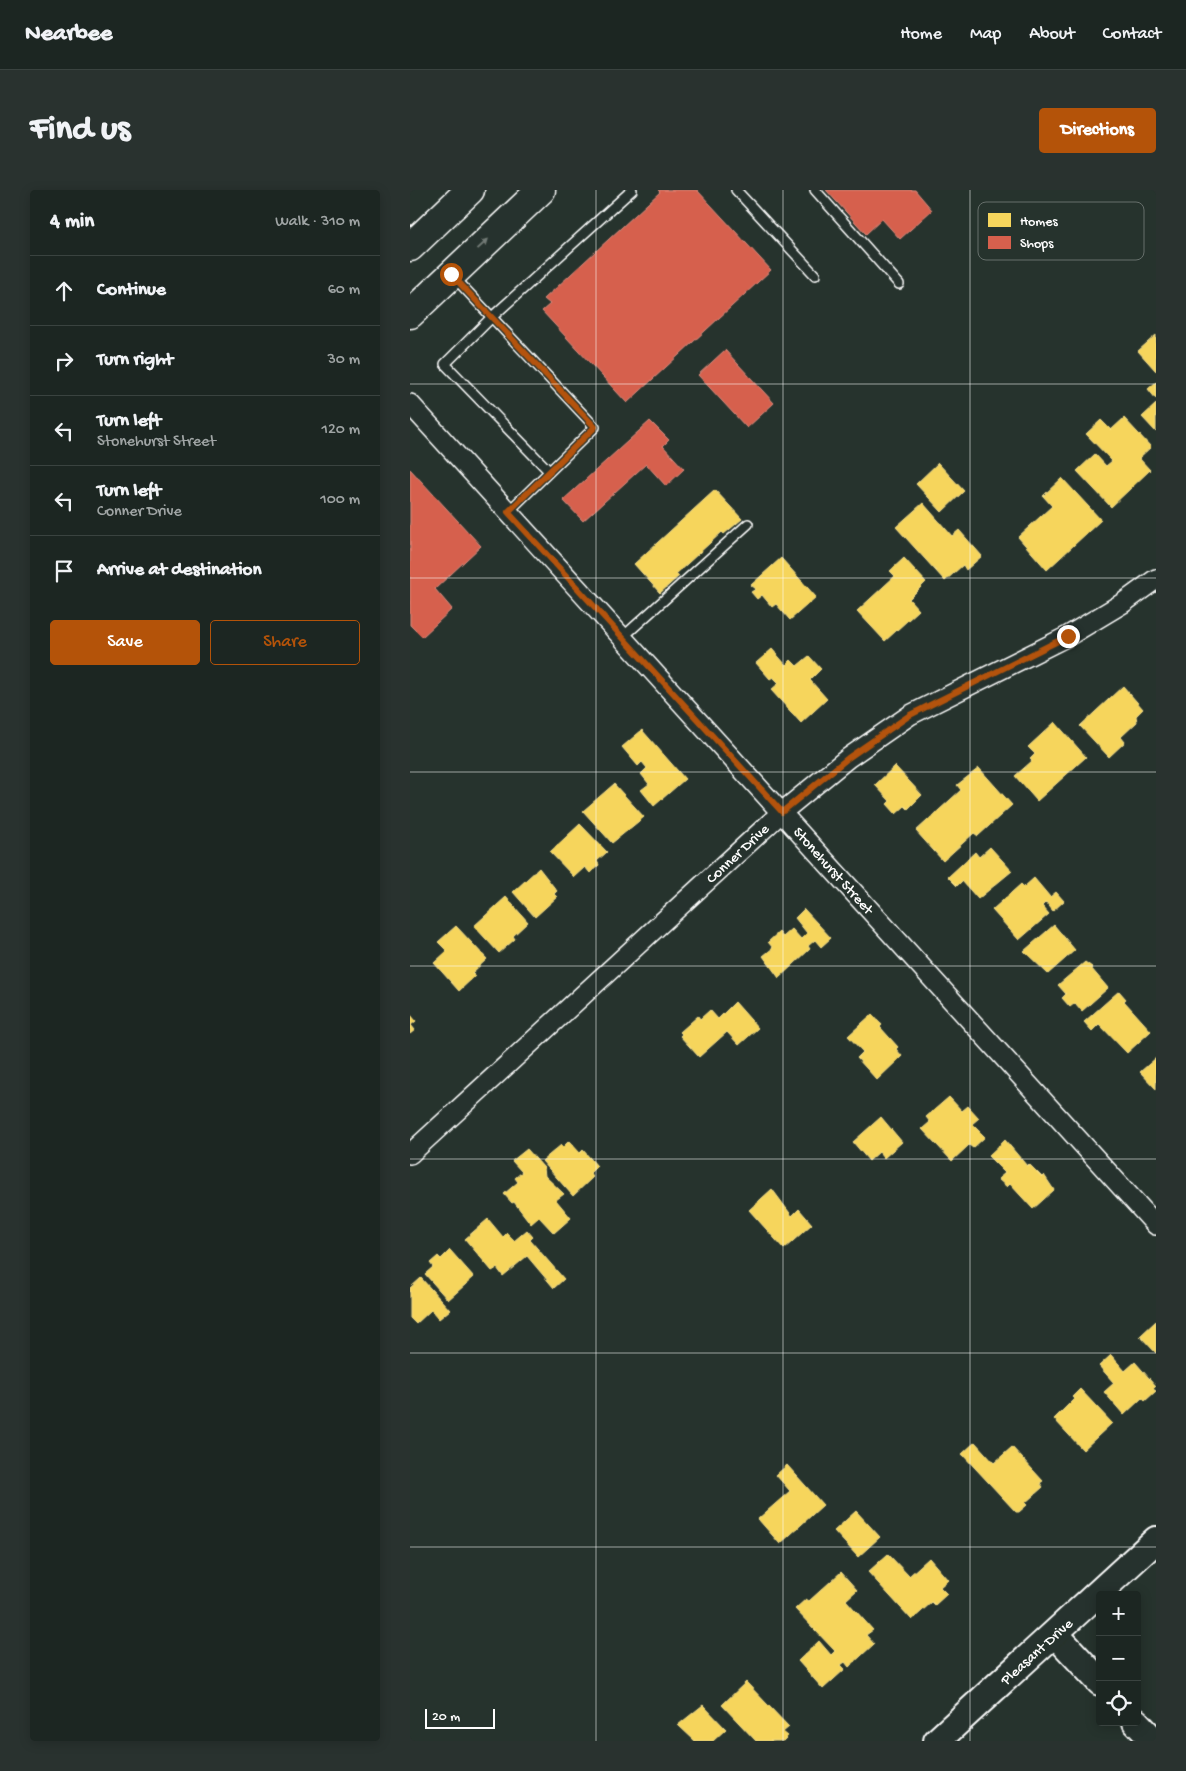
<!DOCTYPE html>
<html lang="en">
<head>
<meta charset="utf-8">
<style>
	:root { --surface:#1c2622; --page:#29322f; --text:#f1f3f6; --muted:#a0a5a5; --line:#3a4340; --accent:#b45309 }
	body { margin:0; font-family:"Gochi Hand",sans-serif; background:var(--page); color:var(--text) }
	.controls { position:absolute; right:15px; bottom:15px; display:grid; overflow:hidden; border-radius:5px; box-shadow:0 2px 12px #0003 }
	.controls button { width:45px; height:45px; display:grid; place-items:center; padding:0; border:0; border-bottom:1px solid var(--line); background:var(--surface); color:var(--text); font:25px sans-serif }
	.scale { position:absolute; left:15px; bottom:12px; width:70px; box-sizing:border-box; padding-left:5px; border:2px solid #fff; border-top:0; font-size:14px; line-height:18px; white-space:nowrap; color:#fff; -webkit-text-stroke:4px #26332d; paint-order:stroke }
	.stop { position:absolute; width:15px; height:15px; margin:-11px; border:4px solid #b45309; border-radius:50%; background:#fff }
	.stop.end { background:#b45309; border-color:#fff; box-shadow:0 1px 5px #0008 }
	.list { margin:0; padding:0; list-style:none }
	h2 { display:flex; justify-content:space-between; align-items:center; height:65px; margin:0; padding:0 20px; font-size:21px }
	h2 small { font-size:16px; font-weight:400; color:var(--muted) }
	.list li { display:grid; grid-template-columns:32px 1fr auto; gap:15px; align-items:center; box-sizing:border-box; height:70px; padding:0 20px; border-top:1px solid var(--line) }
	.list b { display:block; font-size:19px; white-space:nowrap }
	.list p { margin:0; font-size:16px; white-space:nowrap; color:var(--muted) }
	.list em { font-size:16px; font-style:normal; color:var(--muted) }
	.actions { display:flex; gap:10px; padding:15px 20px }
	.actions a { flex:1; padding:11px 0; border:1px solid var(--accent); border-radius:5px; text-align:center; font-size:18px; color:var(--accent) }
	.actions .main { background:var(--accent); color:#fff }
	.icon { flex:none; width:28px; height:28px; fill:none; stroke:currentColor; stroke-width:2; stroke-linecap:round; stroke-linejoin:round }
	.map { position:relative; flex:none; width:746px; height:1551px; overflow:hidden; border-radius:5px }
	header { display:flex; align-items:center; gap:30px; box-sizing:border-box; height:70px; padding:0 25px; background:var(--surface); border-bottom:1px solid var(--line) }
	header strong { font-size:24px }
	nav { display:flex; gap:28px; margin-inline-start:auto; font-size:18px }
	.intro { display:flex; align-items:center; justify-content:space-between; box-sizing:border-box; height:120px; padding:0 30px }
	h1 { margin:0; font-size:35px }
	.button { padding:12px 22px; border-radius:5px; background:var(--accent); color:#fff; font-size:18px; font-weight:700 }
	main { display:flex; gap:30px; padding:0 30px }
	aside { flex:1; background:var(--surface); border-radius:5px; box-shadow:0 2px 12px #0003 }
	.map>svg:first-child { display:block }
	.homes { fill:#f6d55c; stroke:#f9e28d }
	.shops { fill:#d6604d; stroke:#e29082 }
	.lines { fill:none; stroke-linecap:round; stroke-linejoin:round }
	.lane-casing { stroke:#fff; stroke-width:12 }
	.street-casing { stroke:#fff; stroke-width:22 }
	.secondary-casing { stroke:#fff; stroke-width:30 }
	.primary-casing { stroke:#fff; stroke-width:31 }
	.lane { stroke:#26332d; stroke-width:9 }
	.street { stroke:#26332d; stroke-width:19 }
	.secondary { stroke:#26332d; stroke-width:26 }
	.primary { stroke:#26332d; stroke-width:28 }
	.oneway { fill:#727a76 }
	.route { stroke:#b45309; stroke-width:6 }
	.grid { fill:none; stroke:#fff; stroke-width:1; stroke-opacity:0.55 }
	.labels { text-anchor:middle; stroke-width:5; stroke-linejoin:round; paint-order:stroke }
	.street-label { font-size:15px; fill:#fff; stroke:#26332d }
	.key { fill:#26332d; stroke:#67706c; stroke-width:1 }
	.key-label { font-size:14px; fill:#fff }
</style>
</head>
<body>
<header>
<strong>Nearbee</strong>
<nav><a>Home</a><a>Map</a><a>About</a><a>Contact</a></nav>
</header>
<div class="intro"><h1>Find us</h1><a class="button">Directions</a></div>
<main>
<aside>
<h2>4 min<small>Walk · 310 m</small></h2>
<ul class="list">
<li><svg class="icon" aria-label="ahead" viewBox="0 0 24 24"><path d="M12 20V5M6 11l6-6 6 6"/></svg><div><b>Continue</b></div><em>60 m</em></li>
<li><svg class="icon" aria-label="right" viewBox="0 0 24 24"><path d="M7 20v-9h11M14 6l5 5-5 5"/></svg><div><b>Turn right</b></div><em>30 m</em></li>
<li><svg class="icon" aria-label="left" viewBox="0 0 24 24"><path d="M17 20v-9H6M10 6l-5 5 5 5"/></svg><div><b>Turn left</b><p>Stonehurst Street</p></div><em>120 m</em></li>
<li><svg class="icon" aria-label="left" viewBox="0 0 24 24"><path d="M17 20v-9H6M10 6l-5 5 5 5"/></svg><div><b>Turn left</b><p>Conner Drive</p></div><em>100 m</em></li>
<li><svg class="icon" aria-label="arrive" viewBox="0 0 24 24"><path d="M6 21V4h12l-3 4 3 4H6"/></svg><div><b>Arrive at destination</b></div></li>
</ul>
<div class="actions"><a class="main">Save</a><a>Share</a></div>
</aside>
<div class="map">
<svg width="746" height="1551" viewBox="0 0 746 1551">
	<rect width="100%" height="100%" fill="#26332d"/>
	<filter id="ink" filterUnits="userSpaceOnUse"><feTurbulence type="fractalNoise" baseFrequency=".02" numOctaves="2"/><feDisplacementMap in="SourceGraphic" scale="10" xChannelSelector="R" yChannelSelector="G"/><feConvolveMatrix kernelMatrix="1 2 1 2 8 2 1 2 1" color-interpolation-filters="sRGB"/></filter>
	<g filter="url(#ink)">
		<g class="homes">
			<path d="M746 145V181L728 161Z"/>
			<path d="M746 192V209L738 199Z"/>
			<path d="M746 214V242L732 227Z"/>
			<path d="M714 228 741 257 729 268 740 280 701 317 667 281 685 264 696 276 702 271 676 244 691 230 701 240Z"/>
			<path d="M528 273 554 301 532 322 506 294Z"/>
			<path d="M652 288 691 330 637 380 608 347 642 316 633 306Z"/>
			<path d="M305 300 332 329 314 344 312 342 266 384 269 386 250 403 224 374Z"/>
			<path d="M513 313 542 346 549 340 572 366 556 380 553 375 535 391 486 337Z"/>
			<path d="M371 368 406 407 380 430 366 414 362 417 352 405 347 409 341 402 346 399 341 395Z"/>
			<path d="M494 368 516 392 499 409 509 420 475 451 447 421 485 386 480 381Z"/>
			<path d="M362 459 376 475 381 470 387 476 399 466 411 479 400 490 417 509 391 533 361 500 369 493 363 487 360 489 346 473Z"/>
			<path d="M713 496 733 519 726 526 727 532 711 547 715 552 699 567 670 536Z"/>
			<path d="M645 532 676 567 627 611 605 586 622 571 620 569 625 564 618 557Z"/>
			<path d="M232 540 275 589 244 616 231 600 239 594 231 584 237 578 232 572 228 576 212 557Z"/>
			<path d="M485 576 512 605 498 619 495 616 486 624 477 614 480 611 465 595Z"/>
			<path d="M569 578 602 615 568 646 564 643 533 671 506 641 551 600 547 595Z"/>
			<path d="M204 594 234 627 202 653 173 621Z"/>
			<path d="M170 634 197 662 187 671 189 675 180 683 175 677 164 687 140 662Z"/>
			<path d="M580 657 602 681 568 709 552 691 547 696 538 687 565 662 569 667Z"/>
			<path d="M129 678 147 701 144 704 147 707 125 727 103 702Z"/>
			<path d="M624 688 640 707 646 702 654 711 643 721 636 712 632 716 639 724 609 750 582 720 611 694 614 697Z"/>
			<path d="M96 707 118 732 103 746 105 749 89 763 64 736Z"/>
			<path d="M394 719 421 748 411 757 405 750 398 756 400 759 369 788 353 766 363 758 358 752 369 742 373 747 382 739 391 749 397 743 385 728Z"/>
			<path d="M644 735 665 760 638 784 614 761Z"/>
			<path d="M46 736 77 769 62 783 65 786 49 801 24 773 37 761 28 752Z"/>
			<path d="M675 772 682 777 681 778 698 798 672 821 665 813 660 817 652 808 656 804 648 795Z"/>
			<path d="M709 801 716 809 714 811 741 841 717 863 689 834 682 841 674 832Z"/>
			<path d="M325 812 348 838 329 855 317 842 289 867 270 846 272 844 270 842 288 826 290 829 300 820 308 829Z"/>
			<path d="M0 824 6 831 1 835 5 840 0 844Z"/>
			<path d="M462 824 472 835 470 837 488 857 486 859 492 866 467 890 447 868 453 862 438 846Z"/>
			<path d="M746 868V899L730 882Z"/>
			<path d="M539 907 552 921 558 916 569 928 562 934 575 947 563 958 559 955 542 971 512 939 520 932 516 927Z"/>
			<path d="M471 927 492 952 474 968 469 962 459 971 443 952Z"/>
			<path d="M595 950 617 976 619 974 632 987 634 985 644 1000 623 1019 600 994 597 997 588 989 595 983 578 966Z"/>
			<path d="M159 951 170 963 173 960 187 976 180 983 183 987 163 1006 132 971 151 955 153 957Z"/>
			<path d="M117 959 134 978 135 986 154 1004 146 1010 161 1028 144 1043 129 1027 121 1034 104 1012 102 1013 94 1004 108 992 105 988 112 982 102 971Z"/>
			<path d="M362 999 382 1026 389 1019 402 1034 374 1059 339 1020Z"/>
			<path d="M78 1029 93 1047 97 1043 104 1051 117 1040 123 1047 120 1050 154 1089 144 1098 117 1066 93 1086 87 1078 82 1081 55 1049Z"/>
			<path d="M40 1060 64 1087 38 1110 15 1084 23 1077 20 1073 28 1066 31 1069Z"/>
			<path d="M11 1088 40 1120 29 1129 21 1120 6 1134 0 1128V1098Z"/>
			<path d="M746 1131V1163L730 1146Z"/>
			<path d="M701 1165 715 1181 725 1172 746 1196 743 1199 746 1201 735 1211 732 1208 714 1225 694 1202 704 1193 689 1176Z"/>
			<path d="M670 1199 702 1233 673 1260 644 1229 664 1209 662 1207Z"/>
			<path d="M565 1252 584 1273 602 1257 633 1291 630 1293 633 1297 615 1313 617 1315 609 1322H606L552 1264Z"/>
			<path d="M377 1275 413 1315 370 1354 348 1329 380 1301 366 1285Z"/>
			<path d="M446 1321 470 1347 448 1367 424 1341Z"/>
			<path d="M478 1364 499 1386 519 1368 538 1390 530 1397 537 1404 525 1415 522 1412 502 1430 458 1382Z"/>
			<path d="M431 1382 447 1400 436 1410 463 1440 456 1445 464 1454 439 1477 435 1472 431 1475 435 1479 413 1499 388 1471 409 1451 421 1465 425 1461 385 1419 396 1409 399 1411Z"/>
			<path d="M336 1492 379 1537 373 1542 378 1546 373 1551H346L312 1515Z"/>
			<path d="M293 1515 316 1539 303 1551H285L268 1535Z"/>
		</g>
		<g class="shops">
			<path d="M248 0H287L361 80 217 213 132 121 140 114 134 109 250 2Z"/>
			<path d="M416 0H505L522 20 490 49 472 29 456 44Z"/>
			<path d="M315 160 364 213 337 238 288 185Z"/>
			<path d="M240 231 259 250 253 256 274 279 256 296 236 274 173 331 153 310Z"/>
			<path d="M0 279 71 356 25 399 42 419 12 447 0 435Z"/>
		</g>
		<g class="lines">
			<defs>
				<g id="lane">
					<path d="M326 0 405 85"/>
					<path d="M405 0 489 94"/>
					<path d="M43 86 185 237 98 322"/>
					<path d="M139 281 35 174 82 127 222 0"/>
					<path d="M213 447 338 334"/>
				</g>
				<g id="street">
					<path d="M0 214 746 1035"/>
					<path d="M0 964 372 622 438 568 500 525 658 446 713 413 746 389"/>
				</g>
				<g id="secondary">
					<path d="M645 1444 690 1492"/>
					<path d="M726 1532 744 1551"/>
					<path d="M527 1551 746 1350"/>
				</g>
				<g id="primary">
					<path d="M0 57 60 0"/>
					<path d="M0 124 131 0"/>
				</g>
			</defs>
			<use href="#lane" class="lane-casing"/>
			<use href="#street" class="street-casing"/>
			<use href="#secondary" class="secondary-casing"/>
			<use href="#primary" class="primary-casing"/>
			<use href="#lane" class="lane"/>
			<use href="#street" class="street"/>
			<use href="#secondary" class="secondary"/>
			<use href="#primary" class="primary"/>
		</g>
		<defs><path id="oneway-solid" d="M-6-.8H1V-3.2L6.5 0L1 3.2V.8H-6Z" transform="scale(1.25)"/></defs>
		<use class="oneway" href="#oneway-solid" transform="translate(73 54) rotate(-43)"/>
	</g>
	<g class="lines" filter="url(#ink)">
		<path class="route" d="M41 84 185 237 98 322 372 622 438 568 500 525 658 446"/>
	</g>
	<path class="grid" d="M186 0V1551M373 0V1551M560 0V1551M0 194H746M0 388H746M0 582H746M0 776H746M0 969H746M0 1163H746M0 1357H746"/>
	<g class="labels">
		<g class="street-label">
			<text transform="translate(327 663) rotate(-43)" y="5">Conner Drive</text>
			<text transform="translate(424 680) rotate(48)" y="5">Stonehurst Street</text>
			<text transform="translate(626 1461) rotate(-42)" y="5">Pleasant Drive</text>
		</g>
	</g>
	<rect x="568" y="12" width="166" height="58" rx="8" class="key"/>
	<rect x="578" y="23" width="23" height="14" fill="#f6d55c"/>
	<rect x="578" y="46" width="23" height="13" fill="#d6604d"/>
	<g class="key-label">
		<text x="610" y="35">Homes</text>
		<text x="610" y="57">Shops</text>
	</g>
</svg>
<div class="controls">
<button>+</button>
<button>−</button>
<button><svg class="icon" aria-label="locate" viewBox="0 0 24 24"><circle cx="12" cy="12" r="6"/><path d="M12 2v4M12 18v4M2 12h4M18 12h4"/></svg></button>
</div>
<div class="scale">20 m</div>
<div class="stop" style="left:41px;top:84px"></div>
<div class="stop end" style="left:658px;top:446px"></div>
</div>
</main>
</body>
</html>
